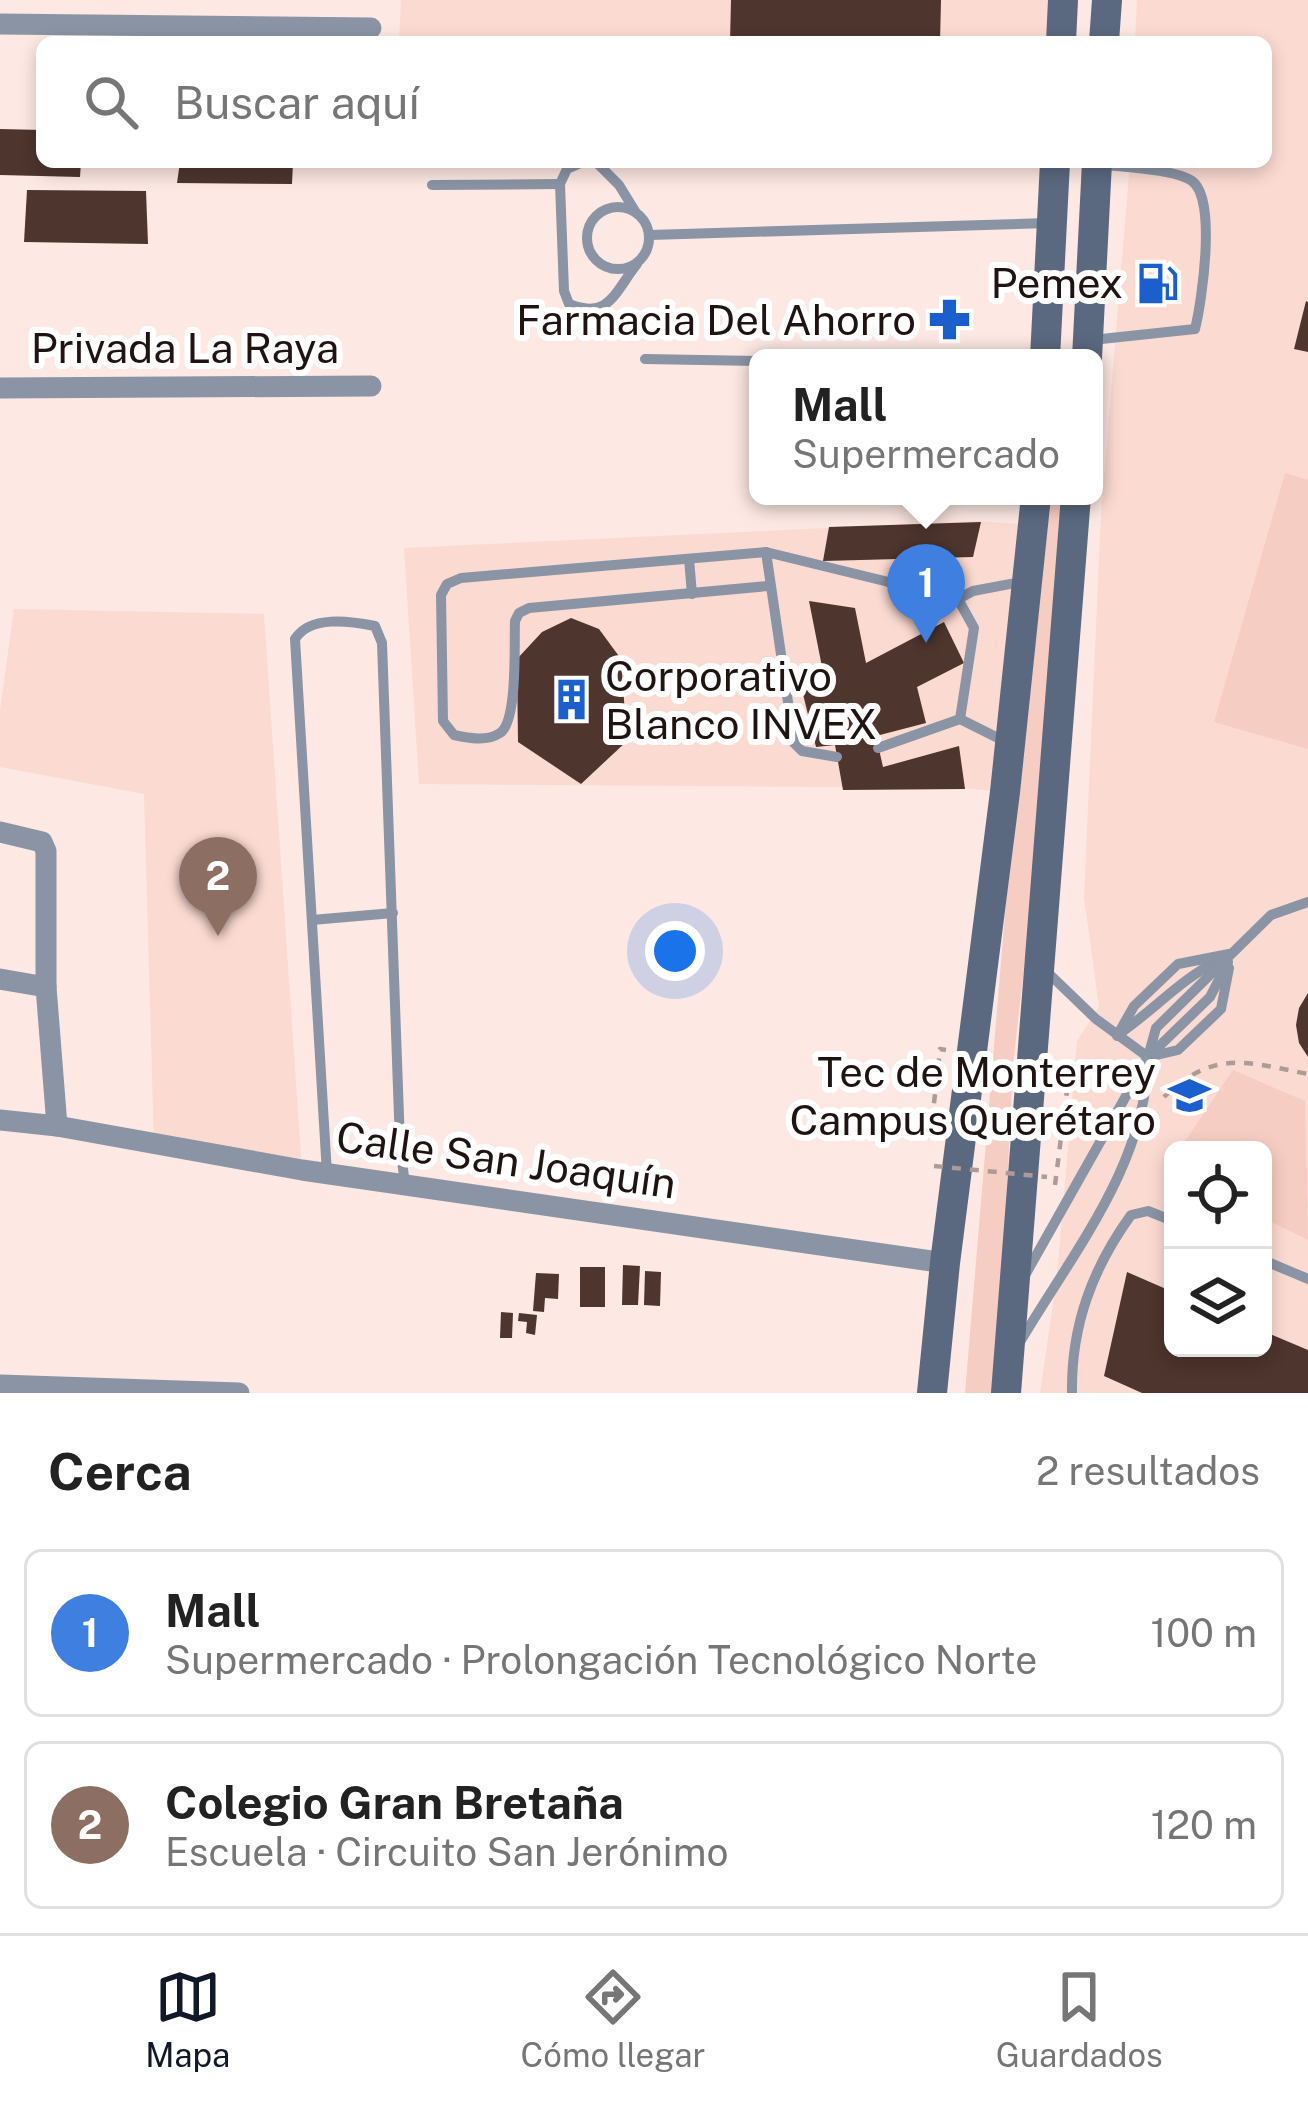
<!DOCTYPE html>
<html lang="es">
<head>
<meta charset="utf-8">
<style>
	:root { --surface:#fff; --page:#f6f6f6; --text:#222; --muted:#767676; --line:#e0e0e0; --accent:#111827 }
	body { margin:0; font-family:"Public Sans",sans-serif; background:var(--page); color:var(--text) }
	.controls { position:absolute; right:36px; bottom:36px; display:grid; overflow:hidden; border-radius:18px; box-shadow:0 6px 18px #0003 }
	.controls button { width:108px; height:108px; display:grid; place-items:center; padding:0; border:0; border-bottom:3px solid var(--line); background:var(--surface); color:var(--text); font:60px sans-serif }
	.you { position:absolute; left:675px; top:951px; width:42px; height:42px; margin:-30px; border:9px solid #fff; border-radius:50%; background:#1a73e8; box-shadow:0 0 0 18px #1a73e833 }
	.badge { display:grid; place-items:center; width:78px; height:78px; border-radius:50%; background:var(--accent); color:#fff; font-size:39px; font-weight:700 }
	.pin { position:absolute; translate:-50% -99px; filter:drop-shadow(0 3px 6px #0008) }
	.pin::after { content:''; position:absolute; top:63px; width:42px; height:36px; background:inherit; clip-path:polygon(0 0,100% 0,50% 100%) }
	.popup { position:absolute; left:749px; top:349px; width:354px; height:156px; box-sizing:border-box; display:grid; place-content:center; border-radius:18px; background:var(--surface); filter:drop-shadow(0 3px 9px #0005); font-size:39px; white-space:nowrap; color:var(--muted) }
	.popup b { font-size:45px; color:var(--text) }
	.popup::after { content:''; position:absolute; left:50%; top:100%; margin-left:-24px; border:24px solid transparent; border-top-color:var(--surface) }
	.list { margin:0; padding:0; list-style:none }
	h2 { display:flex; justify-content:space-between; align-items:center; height:156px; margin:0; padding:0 48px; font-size:51px }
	h2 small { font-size:39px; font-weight:400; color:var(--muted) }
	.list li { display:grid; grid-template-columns:78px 1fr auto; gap:36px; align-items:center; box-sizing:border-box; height:168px; margin:0 24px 24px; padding:0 24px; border:3px solid var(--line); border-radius:18px }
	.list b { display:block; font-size:45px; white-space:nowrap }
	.list p { margin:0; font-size:39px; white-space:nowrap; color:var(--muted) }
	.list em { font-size:39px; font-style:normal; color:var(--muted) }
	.icon { flex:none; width:66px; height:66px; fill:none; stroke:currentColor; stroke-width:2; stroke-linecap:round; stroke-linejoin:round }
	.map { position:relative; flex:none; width:1308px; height:1393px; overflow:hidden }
	.search { position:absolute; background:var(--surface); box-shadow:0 6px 18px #0003; left:36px; right:36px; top:36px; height:132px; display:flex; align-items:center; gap:30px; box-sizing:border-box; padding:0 42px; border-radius:18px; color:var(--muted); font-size:45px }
	.sheet { height:540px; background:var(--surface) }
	nav { display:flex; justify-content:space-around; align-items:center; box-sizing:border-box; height:168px; border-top:3px solid var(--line); background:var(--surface); font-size:33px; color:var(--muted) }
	nav a { display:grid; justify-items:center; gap:6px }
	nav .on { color:var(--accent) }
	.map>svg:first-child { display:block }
	.built { fill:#fbdad1; fill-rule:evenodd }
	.green { fill:#f6cdc2 }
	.building { fill:#4e352e }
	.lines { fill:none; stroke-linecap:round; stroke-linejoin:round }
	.path { stroke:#ad9b97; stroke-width:4.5; stroke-dasharray:9 9; stroke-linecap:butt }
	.service { stroke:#8a94a4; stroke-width:10 }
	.minor { stroke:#8a94a4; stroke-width:21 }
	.secondary { stroke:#5b6980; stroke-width:30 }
	.path-bridge { stroke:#ad9b97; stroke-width:4.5; stroke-dasharray:9 9; stroke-linecap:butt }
	.labels { text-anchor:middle; stroke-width:12; stroke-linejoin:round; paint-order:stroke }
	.poi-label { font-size:42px; fill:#1f1411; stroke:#fff; text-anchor:end }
	.street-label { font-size:42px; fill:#1f1411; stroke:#fff }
</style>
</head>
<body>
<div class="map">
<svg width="1308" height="1393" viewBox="0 0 1308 1393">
	<rect width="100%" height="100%" fill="#fde8e3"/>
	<g class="built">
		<path d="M401 0H1063L1061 42H399Z"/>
		<path d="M1137 0H1308V1393H1040L1057 1276 1077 1041 1099 1007 1084 897 1101 514 1130 162H1266V42H1135ZM1173 1150H1263V1348H1173Z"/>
		<path d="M976 521 1034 525 1005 792 960 788 419 784 404 548Z"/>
		<path d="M14 609 264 614 302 1170 154 1145 144 794 0 767V710Z"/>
	</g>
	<g class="green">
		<path d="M1285 473 1308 480V749L1214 722Z"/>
		<path d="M1040 496H1066L1044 790 1013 1066 997 1393H965Z"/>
		<path d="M1233 1070 1305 1101 1308 1240 1263 1218V1150H1179Z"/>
	</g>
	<g class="building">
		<path d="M731 0H941L940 42H730Z"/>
		<path d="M0 129 42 130V162H81L80 177 0 175Z"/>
		<path d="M180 162H293L292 184 177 183Z"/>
		<path d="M27 190 146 191 148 244 24 242Z"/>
		<path d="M1306 301 1308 302V352L1294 349Z"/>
		<path d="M981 522 973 557 823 561 829 527Z"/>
		<path d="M809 601 855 608 866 663 944 622 964 663 917 687 926 723 876 736 883 767 959 746 965 789 843 790 835 745 816 747 801 686 824 677Z"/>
		<path d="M571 618 599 629 621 659 627 741 581 784 518 742 517 659 542 632Z"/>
		<path d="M1308 993V1057L1299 1043 1296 1025 1299 1008Z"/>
		<path d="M623 1265 640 1266 638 1305H622Z"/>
		<rect x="580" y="1267" width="25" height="40"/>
		<path d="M645 1271 661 1272 660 1306 644 1305Z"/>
		<path d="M1127 1272 1173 1292V1348H1263V1331L1308 1350V1393H1142L1104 1376Z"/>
		<path d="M536 1273 559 1274 558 1299 545 1298 544 1312 533 1311Z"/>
		<path d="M501 1312 513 1313 512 1338H500Z"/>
		<path d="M519 1313 537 1315 535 1335 526 1333 527 1322 518 1321Z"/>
	</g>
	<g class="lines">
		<g class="path">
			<path d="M1164 1097C1214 1049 1246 1062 1308 1074"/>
			<path d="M930 1139 940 1049 946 1050"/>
			<path d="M1055 1185 1070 1067 1061 1066"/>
		</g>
		<g class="service">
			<path d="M583 162 567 169 560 184 564 291 569 304C609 320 614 293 637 264"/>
			<path d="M596 162 619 185 635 211"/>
			<path d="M432 185 560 184"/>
			<circle cx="618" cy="238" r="31"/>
			<path d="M650 235 1048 223"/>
			<path d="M1092 340 1195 329C1202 301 1217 198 1192 181 1175 169 1121 167 1098 164"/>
			<path d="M645 359 758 361"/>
			<path d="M766 552 461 578 447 584 441 595 443 721 454 735C468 738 487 742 500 733 518 721 514 643 515 621L519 613 529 608 768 586"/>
			<path d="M689 559 692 594"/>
			<path d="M958 599 974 628 960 719"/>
			<path d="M878 748 960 719 1008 743"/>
			<path d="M837 757 802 751 794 743 766 552 958 599 973 591 1026 581"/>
			<path d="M312 920 393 913"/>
			<path d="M1043 968 1096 1019 1148 1057 1178 1050 1221 1009 1229 968"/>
			<path d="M1119 1034C1154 1010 1181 979 1219 960"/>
			<path d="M1117 1036 1134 1006 1178 964 1229 954"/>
			<path d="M327 1174 295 639C310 615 350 621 375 626L382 643 400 1144 405 1185"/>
			<path d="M1263 1260 1308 1279"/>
			<path d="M1024 1277 1148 1057 1156 1028 1271 915 1308 902"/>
			<path d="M1020 1342C1072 1254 1147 1163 1148 1057L1210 997 1228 962"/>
			<path d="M1072 1393C1071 1326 1092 1269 1131 1215L1148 1211 1173 1221"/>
		</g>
		<g class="minor">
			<path d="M0 24 371 28"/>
			<path d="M0 388 371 386"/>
			<path d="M0 832 42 842 46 851V987L57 1126"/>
			<path d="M0 979 46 987"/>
			<path d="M0 1120 57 1126 302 1170 945 1263"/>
			<path d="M0 1385 239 1393"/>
		</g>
		<g class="secondary">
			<path d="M1061 42 1063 0"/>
			<path d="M1104 42 1107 0"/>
			<path d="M1045 358 1055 162"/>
			<path d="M1087 358 1097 162"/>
			<path d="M932 1393 945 1263 1005 792 1036 496"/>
			<path d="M1006 1393 1076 496"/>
		</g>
		<path class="path-bridge" d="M934 1166 1047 1177"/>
	</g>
	<defs>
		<symbol id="fuel-bare" viewBox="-9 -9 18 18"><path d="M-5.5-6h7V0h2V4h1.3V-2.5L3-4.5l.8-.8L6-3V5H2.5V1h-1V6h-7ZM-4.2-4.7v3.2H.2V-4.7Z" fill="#1a5fcb" stroke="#fff" stroke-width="2.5" paint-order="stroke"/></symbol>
		<symbol id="pharmacy-bare" viewBox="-9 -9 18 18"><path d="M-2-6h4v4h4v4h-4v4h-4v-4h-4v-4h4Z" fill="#1a5fcb" stroke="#fff" stroke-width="2.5" paint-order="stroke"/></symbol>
		<symbol id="building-bare" viewBox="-9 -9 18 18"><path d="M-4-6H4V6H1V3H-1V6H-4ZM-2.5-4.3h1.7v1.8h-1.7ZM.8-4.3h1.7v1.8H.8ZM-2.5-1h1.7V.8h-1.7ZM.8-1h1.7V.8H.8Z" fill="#1a5fcb" stroke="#fff" stroke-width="2.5" paint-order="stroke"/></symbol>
		<symbol id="university-bare" viewBox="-9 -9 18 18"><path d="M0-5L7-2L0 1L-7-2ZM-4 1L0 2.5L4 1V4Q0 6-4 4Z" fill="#1a5fcb" stroke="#fff" stroke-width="2.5" paint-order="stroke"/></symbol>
	</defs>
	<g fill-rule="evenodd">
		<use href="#fuel-bare" x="1128" y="254" width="59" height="59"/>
		<use href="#pharmacy-bare" x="920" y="290" width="59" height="59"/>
		<use href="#building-bare" x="542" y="670" width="59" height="59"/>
		<use href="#university-bare" x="1160" y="1066" width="59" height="59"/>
	</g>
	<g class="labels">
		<g class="poi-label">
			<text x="1123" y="298">Pemex</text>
			<text x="916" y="335">Farmacia Del Ahorro</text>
			<text x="605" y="691" text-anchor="start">Corporativo<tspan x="605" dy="48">Blanco INVEX</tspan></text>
			<text x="1156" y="1087">Tec de Monterrey<tspan x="1156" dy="48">Campus Querétaro</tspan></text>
		</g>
		<g class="street-label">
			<text x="185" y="363">Privada La Raya</text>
			<text transform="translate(506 1160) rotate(8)" y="15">Calle San Joaquín</text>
		</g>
	</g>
</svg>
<div class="controls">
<button><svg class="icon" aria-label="locate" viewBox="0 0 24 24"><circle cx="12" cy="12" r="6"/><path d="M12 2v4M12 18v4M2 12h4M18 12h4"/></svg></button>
<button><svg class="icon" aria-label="layers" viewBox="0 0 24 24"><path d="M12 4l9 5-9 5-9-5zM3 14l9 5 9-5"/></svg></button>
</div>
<div class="you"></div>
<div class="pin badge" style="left:926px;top:643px;background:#3f7fe0">1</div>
<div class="popup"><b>Mall</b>Supermercado</div>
<div class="pin badge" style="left:218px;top:936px;background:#8d6e63">2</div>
<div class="search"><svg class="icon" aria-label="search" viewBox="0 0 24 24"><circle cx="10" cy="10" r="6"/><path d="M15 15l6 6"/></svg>Buscar aquí</div>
</div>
<section class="sheet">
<h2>Cerca<small>2 resultados</small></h2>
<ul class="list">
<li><span class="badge" style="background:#3f7fe0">1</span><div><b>Mall</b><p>Supermercado · Prolongación Tecnológico Norte</p></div><em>100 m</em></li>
<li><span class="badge" style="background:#8d6e63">2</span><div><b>Colegio Gran Bretaña</b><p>Escuela · Circuito San Jerónimo</p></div><em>120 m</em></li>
</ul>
</section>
<nav>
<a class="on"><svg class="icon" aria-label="map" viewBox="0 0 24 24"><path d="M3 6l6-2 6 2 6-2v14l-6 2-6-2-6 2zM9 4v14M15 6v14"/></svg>Mapa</a>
<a><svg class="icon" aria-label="directions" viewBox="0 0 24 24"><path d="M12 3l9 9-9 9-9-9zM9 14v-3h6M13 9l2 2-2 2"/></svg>Cómo llegar</a>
<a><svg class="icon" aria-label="saved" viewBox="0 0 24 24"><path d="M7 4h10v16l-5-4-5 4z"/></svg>Guardados</a>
</nav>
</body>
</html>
